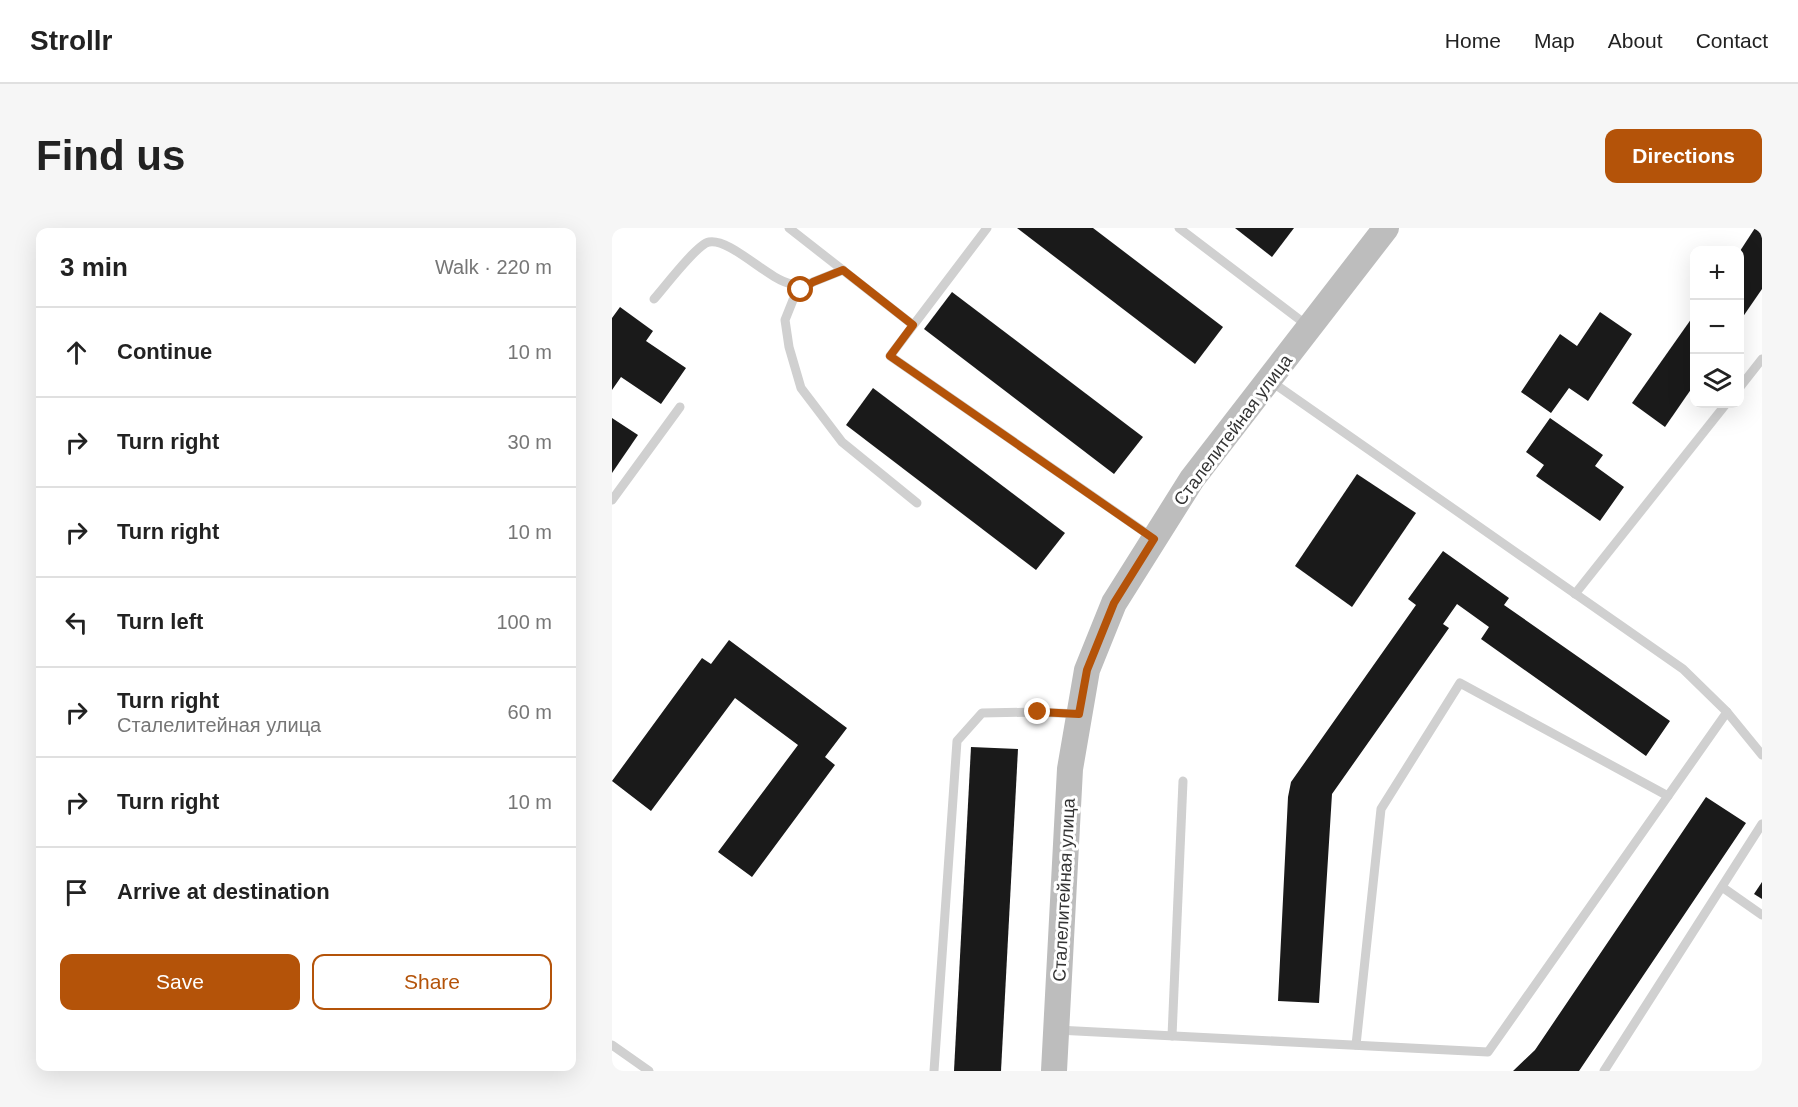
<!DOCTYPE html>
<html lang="en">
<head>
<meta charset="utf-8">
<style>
	:root { --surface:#fff; --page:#f6f6f6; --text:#222; --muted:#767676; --line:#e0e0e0; --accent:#b45309 }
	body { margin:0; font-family:Helvetica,sans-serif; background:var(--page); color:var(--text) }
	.controls { position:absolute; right:18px; top:18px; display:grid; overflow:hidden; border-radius:12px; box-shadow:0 6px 24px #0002 }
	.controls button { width:54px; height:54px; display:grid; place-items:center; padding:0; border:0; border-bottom:2px solid var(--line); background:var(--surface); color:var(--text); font:30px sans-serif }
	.stop { position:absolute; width:18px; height:18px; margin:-14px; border:4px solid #b45309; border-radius:50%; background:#fff }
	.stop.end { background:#b45309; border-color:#fff; box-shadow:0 2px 6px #0008 }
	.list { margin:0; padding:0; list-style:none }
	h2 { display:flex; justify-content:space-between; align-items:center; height:78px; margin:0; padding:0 24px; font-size:26px }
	h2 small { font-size:20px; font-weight:400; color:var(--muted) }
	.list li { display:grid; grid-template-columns:39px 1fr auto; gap:18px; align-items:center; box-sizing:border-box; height:90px; padding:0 24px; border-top:2px solid var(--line) }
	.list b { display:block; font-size:22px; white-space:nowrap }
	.list p { margin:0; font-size:20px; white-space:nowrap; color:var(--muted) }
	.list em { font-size:20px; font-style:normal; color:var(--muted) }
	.actions { display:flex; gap:12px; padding:18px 24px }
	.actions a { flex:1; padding:14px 0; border:2px solid var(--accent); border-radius:12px; text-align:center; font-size:21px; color:var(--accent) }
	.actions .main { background:var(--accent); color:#fff }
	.icon { flex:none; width:33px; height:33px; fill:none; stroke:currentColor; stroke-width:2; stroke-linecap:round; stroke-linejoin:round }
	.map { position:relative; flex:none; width:1150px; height:843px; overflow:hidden; border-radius:12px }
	header { display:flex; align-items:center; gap:36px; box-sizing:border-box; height:84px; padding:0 30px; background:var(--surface); border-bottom:2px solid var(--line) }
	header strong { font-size:28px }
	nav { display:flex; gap:33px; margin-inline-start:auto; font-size:21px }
	.intro { display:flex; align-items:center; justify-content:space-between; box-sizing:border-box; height:144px; padding:0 36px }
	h1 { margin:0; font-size:42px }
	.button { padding:15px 27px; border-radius:12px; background:var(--accent); color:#fff; font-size:21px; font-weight:700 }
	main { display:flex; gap:36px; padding:0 36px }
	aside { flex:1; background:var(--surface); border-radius:12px; box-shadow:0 6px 24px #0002 }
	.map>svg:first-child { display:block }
	.building { fill:#1a1a1a }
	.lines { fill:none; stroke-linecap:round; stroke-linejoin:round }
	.lane { stroke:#d0d0d0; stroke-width:9 }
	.secondary { stroke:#bdbdbd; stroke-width:26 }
	.route { stroke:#b45309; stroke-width:8 }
	.labels { text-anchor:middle; stroke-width:6; stroke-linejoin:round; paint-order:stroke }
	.street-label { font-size:18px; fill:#333; stroke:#fff }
</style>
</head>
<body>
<header>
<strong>Strollr</strong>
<nav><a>Home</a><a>Map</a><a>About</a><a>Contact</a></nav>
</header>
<div class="intro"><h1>Find us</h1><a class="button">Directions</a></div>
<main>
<aside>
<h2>3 min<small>Walk · 220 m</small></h2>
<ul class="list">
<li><svg class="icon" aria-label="ahead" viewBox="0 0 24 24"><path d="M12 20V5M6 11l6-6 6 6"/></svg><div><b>Continue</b></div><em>10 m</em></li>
<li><svg class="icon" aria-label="right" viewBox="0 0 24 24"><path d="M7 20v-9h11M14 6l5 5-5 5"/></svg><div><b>Turn right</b></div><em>30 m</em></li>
<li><svg class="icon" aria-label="right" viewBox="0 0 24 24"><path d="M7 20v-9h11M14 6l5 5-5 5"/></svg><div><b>Turn right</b></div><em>10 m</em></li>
<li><svg class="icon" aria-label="left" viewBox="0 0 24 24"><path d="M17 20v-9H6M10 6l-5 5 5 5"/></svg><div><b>Turn left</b></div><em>100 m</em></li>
<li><svg class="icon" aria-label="right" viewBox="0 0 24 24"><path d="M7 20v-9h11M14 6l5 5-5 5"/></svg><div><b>Turn right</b><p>Сталелитейная улица</p></div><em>60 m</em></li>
<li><svg class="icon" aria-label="right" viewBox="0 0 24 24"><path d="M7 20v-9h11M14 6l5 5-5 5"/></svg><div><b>Turn right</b></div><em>10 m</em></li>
<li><svg class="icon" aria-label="arrive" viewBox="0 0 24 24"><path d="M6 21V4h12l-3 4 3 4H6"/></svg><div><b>Arrive at destination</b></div></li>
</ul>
<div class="actions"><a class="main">Save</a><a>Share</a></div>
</aside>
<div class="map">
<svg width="1150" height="843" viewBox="0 0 1150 843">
	<rect width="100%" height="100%" fill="#fff"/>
	<g class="building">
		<path d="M405 0H481L611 99 583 136Z"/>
		<path d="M623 0H682L660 29Z"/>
		<path d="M1143 0H1150V61L1128 93V23Z"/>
		<path d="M340 64 531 209 502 246 312 101Z"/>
		<path d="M8 79 41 103 34 113 74 140 49 176 9 149 0 162V90Z"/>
		<path d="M988 84 1020 106 976 173 957 160 939 185 909 164 948 106 965 118Z"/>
		<path d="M1082 87V157L1053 199 1020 175Z"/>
		<path d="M261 160 453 305 424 342 234 197Z"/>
		<path d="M0 190 26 207 0 245Z"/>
		<path d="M938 190 991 227 983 238 1012 259 988 293 924 248 932 237 914 224Z"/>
		<path d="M745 246 804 285 740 379 683 338Z"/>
		<path d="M831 323 897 370 892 377 1058 493 1034 528 869 411 877 399 845 376 831 396 837 400 720 566 707 775 666 773 676 569 679 554 804 377 796 371Z"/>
		<path d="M117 412 235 500 213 529 223 537 140 649 106 624 186 517 123 470 39 583 0 553 90 430 99 436Z"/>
		<path d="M359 519 406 521 389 843H342Z"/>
		<path d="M1094 569 1134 595 967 843H901L923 822Z"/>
		<path d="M1150 654V671L1142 666Z"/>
	</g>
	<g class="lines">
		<g class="lane">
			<path d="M177 0 301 97"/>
			<path d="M375 0 278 128 541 310"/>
			<path d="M567 0 696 98"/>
			<path d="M231 42 201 54 189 62 181 72 173 92 177 119 189 160 230 214 305 275"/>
			<path d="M42 71C52 60 85 16 97 14 119 10 156 52 180 56 186 57 193 55 199 55"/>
			<path d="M657 152 1071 441 1115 484 1150 527"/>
			<path d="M1128 159 1150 131"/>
			<path d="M0 272 68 179"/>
			<path d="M963 366 1114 176"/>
			<path d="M1110 659 1150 687"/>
			<path d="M445 802 876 824 1115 484"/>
			<path d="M560 808 571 553"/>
			<path d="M0 817 37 843"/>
			<path d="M744 817 769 581 848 455 1056 568"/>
			<path d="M322 843 345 513 370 485 426 484 465 486"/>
			<path d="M992 843 1150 596"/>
		</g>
		<path class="secondary" d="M442 843 458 541 475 442 502 375 580 251 774 0"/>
	</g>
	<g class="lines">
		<path class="route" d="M189 62 201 54 231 42 301 97 278 128 542 311 502 375 475 442 467 486 426 484"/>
	</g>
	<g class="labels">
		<g class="street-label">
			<text transform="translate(621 202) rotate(-53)" y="6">Сталелитейная улица</text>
			<text transform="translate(452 662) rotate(-87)" y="6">Сталелитейная улица</text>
		</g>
	</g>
</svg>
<div class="controls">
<button>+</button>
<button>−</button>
<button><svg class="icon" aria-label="layers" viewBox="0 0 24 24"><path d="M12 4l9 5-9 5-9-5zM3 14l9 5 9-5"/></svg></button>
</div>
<div class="stop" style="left:189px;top:62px"></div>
<div class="stop end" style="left:426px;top:484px"></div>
</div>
</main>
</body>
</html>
